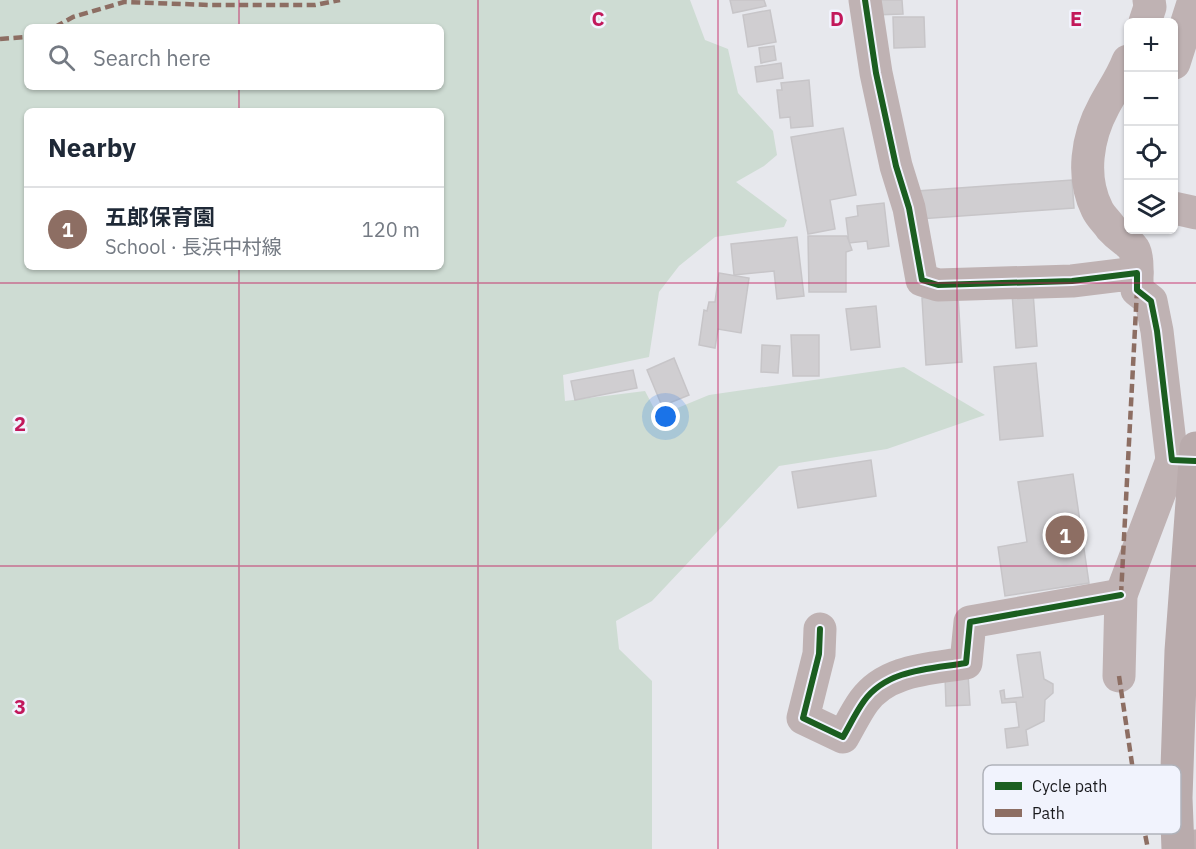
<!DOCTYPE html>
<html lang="en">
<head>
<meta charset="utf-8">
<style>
	:root { --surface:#fff; --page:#f6f6f7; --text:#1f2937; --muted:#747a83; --line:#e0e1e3; --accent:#0b8043 }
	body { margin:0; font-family:"IBM Plex Sans","Noto Sans JP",sans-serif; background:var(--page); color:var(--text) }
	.controls { position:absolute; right:18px; top:18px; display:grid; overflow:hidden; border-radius:9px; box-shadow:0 2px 4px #0004 }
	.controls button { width:54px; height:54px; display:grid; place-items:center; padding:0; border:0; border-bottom:2px solid var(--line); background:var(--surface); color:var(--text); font:30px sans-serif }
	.you { position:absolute; left:666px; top:417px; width:21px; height:21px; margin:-15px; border:4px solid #fff; border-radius:50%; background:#1a73e8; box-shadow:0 0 0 9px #1a73e833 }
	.badge { display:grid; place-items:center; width:39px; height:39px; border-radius:50%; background:var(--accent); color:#fff; font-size:20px; font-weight:700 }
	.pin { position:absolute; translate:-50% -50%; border:3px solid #fff; box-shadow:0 2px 6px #0006 }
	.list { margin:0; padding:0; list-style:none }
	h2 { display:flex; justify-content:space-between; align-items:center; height:78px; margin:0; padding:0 24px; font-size:26px }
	h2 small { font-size:20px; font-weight:400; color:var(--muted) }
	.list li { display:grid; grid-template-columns:39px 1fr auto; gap:18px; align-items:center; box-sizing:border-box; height:84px; padding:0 24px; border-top:2px solid var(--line) }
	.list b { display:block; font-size:22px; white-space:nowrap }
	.list p { margin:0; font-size:20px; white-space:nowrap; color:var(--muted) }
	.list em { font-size:20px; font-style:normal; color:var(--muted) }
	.icon { flex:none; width:33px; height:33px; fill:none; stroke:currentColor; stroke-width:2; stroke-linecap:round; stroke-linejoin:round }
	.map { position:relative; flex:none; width:1196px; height:849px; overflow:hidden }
	.search { position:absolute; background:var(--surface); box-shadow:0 2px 4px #0004; left:24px; top:24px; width:420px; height:66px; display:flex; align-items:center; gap:15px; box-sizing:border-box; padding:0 21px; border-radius:9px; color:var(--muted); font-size:22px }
	.panel { position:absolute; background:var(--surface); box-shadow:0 2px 4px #0004; left:24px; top:108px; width:420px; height:162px; border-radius:9px }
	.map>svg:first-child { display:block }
	.green { fill:#cedcd3; fill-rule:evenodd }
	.building { fill:#d0ced1; stroke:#c7c5c8; stroke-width:1.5 }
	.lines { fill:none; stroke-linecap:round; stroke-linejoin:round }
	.minor { stroke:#bfb2b3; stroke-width:33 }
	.major { stroke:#b9abac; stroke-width:33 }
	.quiet { stroke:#8d6e63; stroke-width:4.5; stroke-dasharray:9 4.5; stroke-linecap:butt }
	.cycleway-casing { stroke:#f1f3fd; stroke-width:10 }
	.cycleway { stroke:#1b5e20; stroke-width:6 }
	.grid { fill:none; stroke:#c2185b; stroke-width:1.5; stroke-opacity:0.55 }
	.key { fill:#f1f3fd; stroke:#b0b2ba; stroke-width:1.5 }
	.key-label { font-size:16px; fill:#1a1a1e }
	.grid-label { font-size:20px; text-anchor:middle; font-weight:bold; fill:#c2185b; stroke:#f1f3fd; stroke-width:5; stroke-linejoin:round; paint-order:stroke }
</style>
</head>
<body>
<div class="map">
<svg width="1196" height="849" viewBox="0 0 1196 849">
	<rect width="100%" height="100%" fill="#e7e8ed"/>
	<path class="green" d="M0 0H690L705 40 728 49 738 93 773 131 777 155 764 166 736 182 787 220 784 227 715 237 679 266 659 292 649 357 563 375 565 401 645 391 658 416 709 395 904 367 985 415 887 449 779 466 652 601 616 621 619 649 652 681V849H0ZM27 27H441V87H27ZM27 111H441V267H27Z"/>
	<g class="building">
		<path d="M730 0H764L766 6 733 13Z"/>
		<path d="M873 0H902L903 14 873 15Z"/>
		<path d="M770 10 776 42 748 47 743 15Z"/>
		<path d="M893 17H924L925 47 894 48Z"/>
		<path d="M774 46 776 60 761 63 759 48Z"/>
		<path d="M781 63 783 78 757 82 755 67Z"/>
		<path d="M809 80 813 126 791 128 790 117 780 118 777 90H782L781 83Z"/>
		<path d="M843 128 856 195 830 200 835 229 808 234 791 137Z"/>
		<path d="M1072 180 1074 208 919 219 917 191Z"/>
		<path d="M884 203 889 246 868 249 867 241 849 243 846 218 858 216 857 206Z"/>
		<path d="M808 236H847L852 250 846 252V292H809Z"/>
		<path d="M797 237 804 296 777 299 774 271 734 275 731 244Z"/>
		<path d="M719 273 749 278 741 333 718 329 715 348 699 345 704 310 707 311 709 302H715Z"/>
		<path d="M1033 292 1037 346 1016 348 1012 293Z"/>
		<path d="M958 295 962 362 926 365 922 298Z"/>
		<path d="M876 306 880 347 851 350 846 309Z"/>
		<path d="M791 335H819V376H793Z"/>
		<path d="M762 345 780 346 778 373 761 372Z"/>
		<path d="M674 358 689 395 662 406 647 370Z"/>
		<path d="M1036 363 1043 436 1000 440 994 367Z"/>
		<path d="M633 370 637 388 575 400 571 381Z"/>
		<path d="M871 460 876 496 798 508 792 472Z"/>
		<path d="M1073 474 1089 583 1005 596 998 547 1027 542 1018 482Z"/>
		<path d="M1040 652 1044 679 1053 684V693L1045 700 1044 721 1026 730 1028 745 1007 748 1005 729 1019 727 1016 702 1002 703 1000 691 1004 690 1005 699 1023 697 1017 655Z"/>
		<path d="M968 674 970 705 946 706 945 676Z"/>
	</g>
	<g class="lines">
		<g class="minor">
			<path d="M865 0 876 73 896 166 909 208 922 280 938 285 1072 281 1137 273V290L1151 301 1157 331 1172 460 1195 461"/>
			<path d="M1145 22 1150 7 1149 0"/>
			<path d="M1128 61C1122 77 1112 91 1104 106 1087 137 1081 177 1097 209 1100 216 1107 222 1111 228 1129 248 1138 240 1137 273"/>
			<path d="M1174 63 1194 0"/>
			<path d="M1174 208 1196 213"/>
			<path d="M820 629 819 654 803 718 843 737C850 725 856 712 864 701 887 669 931 669 966 663L970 622 1121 595"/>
			<path d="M1119 676 1121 595 1172 460"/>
			<path d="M1195 849 1196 846"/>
		</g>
		<path class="major" d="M1178 849 1176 798 1181 651 1196 448"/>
		<g class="quiet">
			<path d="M55 27 73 17 124 2 211 5H315L340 0"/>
			<path d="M0 39 27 37"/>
			<path d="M1121 595 1137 290"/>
			<path d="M1119 676 1135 784 1148 849"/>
		</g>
		<defs>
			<g id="cycleway">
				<path d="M865 0 876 73 896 166 909 208 922 280 938 285 1072 281 1137 273V290L1151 301 1157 331 1172 460 1195 461"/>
				<path d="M820 629 819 654 803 718 843 737C850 725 856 712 864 701 887 669 931 669 966 663L970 622 1121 595"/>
			</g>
		</defs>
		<use href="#cycleway" class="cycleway-casing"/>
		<use href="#cycleway" class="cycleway"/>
	</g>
	<path class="grid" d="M239 0V27M478 0V849M718 0V849M957 0V849M239 87V111M239 267V849M0 283H1196M0 566H1196"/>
	<rect x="983" y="765" width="198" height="69" rx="9" class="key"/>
	<rect x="995" y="782" width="27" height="8" fill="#1b5e20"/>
	<rect x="995" y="809" width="27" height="8" fill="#8d6e63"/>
	<g class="key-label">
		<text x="1032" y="792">Cycle path</text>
		<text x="1032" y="819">Path</text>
	</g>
	<g class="grid-label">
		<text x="598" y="26">C</text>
		<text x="837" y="26">D</text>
		<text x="1076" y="26">E</text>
		<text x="20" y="431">2</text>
		<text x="20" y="714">3</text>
	</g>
</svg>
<div class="controls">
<button>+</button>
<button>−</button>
<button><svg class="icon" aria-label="locate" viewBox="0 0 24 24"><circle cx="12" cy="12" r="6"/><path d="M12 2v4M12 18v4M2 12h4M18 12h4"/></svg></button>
<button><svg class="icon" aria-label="layers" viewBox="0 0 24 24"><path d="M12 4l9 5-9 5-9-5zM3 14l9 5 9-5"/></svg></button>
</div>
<div class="you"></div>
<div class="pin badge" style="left:1065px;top:535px;background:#8d6e63">1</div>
<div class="search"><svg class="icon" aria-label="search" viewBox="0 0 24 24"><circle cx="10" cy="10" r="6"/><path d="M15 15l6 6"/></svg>Search here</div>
<section class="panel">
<h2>Nearby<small></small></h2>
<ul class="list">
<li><span class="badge" style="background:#8d6e63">1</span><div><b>五郎保育園</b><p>School · 長浜中村線</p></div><em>120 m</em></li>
</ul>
</section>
</div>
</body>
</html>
